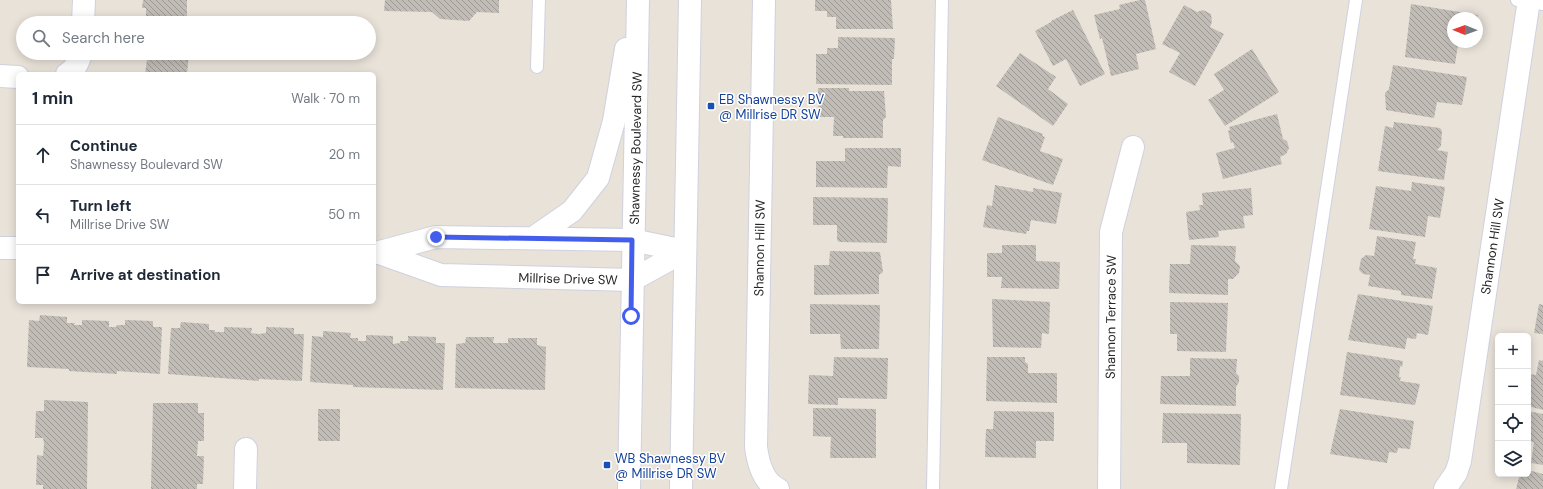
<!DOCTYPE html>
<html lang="en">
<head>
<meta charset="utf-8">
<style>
	:root { --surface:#fff; --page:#f6f6f7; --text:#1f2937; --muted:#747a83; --line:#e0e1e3 }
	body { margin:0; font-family:"DM Sans",sans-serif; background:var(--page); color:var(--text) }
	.controls { position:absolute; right:12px; bottom:12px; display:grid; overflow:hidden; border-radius:6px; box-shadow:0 2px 10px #0003 }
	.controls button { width:36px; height:36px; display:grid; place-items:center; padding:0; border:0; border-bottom:1px solid var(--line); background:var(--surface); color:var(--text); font:20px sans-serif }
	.compass { position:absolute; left:1447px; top:12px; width:36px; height:36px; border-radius:50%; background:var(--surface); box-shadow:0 2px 10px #0003; rotate:271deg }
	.stop { position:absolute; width:12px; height:12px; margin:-9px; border:3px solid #435eec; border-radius:50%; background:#fff }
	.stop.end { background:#435eec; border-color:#fff; box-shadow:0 1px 4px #0008 }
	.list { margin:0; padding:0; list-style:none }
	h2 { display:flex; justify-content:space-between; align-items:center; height:52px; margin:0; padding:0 16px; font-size:17px }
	h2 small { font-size:13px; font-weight:400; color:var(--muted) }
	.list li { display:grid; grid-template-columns:26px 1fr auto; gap:12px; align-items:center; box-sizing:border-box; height:60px; padding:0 16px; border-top:1px solid var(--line) }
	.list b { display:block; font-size:15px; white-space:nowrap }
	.list p { margin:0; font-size:13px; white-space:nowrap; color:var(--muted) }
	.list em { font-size:13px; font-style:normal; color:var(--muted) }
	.icon { flex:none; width:22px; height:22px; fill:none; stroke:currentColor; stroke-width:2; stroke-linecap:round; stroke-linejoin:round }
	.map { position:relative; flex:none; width:1543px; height:489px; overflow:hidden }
	.search { position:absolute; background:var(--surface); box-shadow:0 2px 10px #0003; left:16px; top:16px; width:360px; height:44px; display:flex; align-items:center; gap:10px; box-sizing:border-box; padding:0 14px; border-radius:22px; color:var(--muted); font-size:15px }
	.panel { position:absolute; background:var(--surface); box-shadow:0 2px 10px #0003; left:16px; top:72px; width:360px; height:232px; border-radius:6px }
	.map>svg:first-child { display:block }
	.building { fill:url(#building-back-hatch) }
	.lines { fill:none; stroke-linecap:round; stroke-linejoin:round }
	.lane-casing { stroke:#cfd1df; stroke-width:14 }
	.street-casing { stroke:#cfd1df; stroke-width:24 }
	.secondary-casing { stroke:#cfd1df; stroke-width:24 }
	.lane { stroke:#fff; stroke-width:12 }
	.street { stroke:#fff; stroke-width:22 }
	.secondary { stroke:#fff; stroke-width:22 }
	.route { stroke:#435eec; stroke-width:5 }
	.transit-dot { fill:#1a4fb4; stroke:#fff; stroke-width:1.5 }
	.labels { text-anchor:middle; stroke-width:3; stroke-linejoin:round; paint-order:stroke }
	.transit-label { font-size:13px; fill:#164399; stroke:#fff; text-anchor:start }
	.street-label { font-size:13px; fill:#272727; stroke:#fff }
</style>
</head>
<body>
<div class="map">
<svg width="1543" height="489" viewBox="0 0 1543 489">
	<defs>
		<pattern id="building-back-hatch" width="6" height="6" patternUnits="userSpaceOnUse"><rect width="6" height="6" fill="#c1bcb6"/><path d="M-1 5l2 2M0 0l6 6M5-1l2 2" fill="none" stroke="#9d9994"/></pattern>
	</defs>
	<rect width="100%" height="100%" fill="#e9e2d9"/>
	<g class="building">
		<path d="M143 0H187V21L190 23H149L146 21V8H142Z"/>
		<path d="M385 0H499V13L477 12 469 21 440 19 432 12 384 11Z"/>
		<path d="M815 0H891L893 29H836V17H827V11H815Z"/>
		<path d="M1140 0H1145L1156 49 1136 54 1139 69 1111 76 1102 38 1100 39 1094 15 1120 9 1119 5Z"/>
		<path d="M1411 4 1478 15V18H1453V42H1474V46L1458 45 1455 64 1405 57Z"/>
		<path d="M1184 5 1197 12 1203 10 1211 14 1212 22 1210 27 1224 34 1195 86 1169 72 1180 53 1162 44Z"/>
		<path d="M1073 10 1105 74 1080 86 1066 59 1053 66 1035 31 1051 22V21Z"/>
		<path d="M838 37 895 38 894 59H892V85L816 84V54H827V48H838Z"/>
		<path d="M1252 49 1279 92 1225 126 1208 100 1224 90 1214 74Z"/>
		<path d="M148 53H189L187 74H145Z"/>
		<path d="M1020 53 1056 77 1048 89 1068 104 1053 126 996 86Z"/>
		<path d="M1393 65 1467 77 1462 105 1437 102 1434 118 1386 110 1385 93 1389 89Z"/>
		<path d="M818 88H849V91H884L886 117 883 120V138H843V136H833L834 117H818Z"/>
		<path d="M1277 114 1283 139 1287 141 1289 148 1286 154 1280 157 1282 164 1223 179 1216 153 1235 148 1233 142 1231 143 1228 131 1230 130 1229 127Z"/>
		<path d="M998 117 1043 134 1042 136 1045 137 1040 151 1063 159 1053 185 982 160Z"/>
		<path d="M1394 122 1440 128 1442 131 1441 146 1437 150 1448 152 1444 180 1378 171 1385 126 1393 128Z"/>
		<path d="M845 148H901V167L888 166 887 188 816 187V161H845Z"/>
		<path d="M1412 182 1445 187 1440 218 1428 216 1425 237 1369 229 1376 186 1411 191Z"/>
		<path d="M995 185 1033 192V188L1062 193 1056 224 1031 220 1029 231H1027L1026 234 983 227 987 205 992 206Z"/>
		<path d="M1251 188 1253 215 1243 216 1245 228 1218 231 1219 237 1189 240 1186 212 1200 210 1199 205H1203L1202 193Z"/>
		<path d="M813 197 888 198 887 243 839 242 837 240V225H813Z"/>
		<path d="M1377 236 1416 242 1413 259H1416L1415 264 1437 268 1432 299 1401 295V291L1368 286 1370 275 1363 274 1359 270 1361 259 1366 255 1374 256Z"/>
		<path d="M1002 245H1036V261L1060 262 1059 289 1001 288 1002 277H987V253H1002Z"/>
		<path d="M1191 245 1236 246 1235 261 1240 266 1239 273 1233 279H1228V295L1169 293 1170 264H1190Z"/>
		<path d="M830 251 880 252 883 272 879 275V294L814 295V265H829Z"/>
		<path d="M1358 294 1433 306 1428 335 1417 333 1416 339 1407 338 1405 349 1348 340Z"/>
		<path d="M992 299 1050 302 1049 334 1042 333 1041 348 993 347Z"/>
		<path d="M1170 302 1228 303 1226 352 1177 351V334H1170Z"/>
		<path d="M810 304 880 305 879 349H841L840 334H810Z"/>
		<path d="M1539 304 1543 305V334L1534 333Z"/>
		<path d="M40 315 67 317V323H75L74 325H82V320L109 321V327H116L117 325H125V320L153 321V327H162L160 374 117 371V374L69 371V369L27 367 29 320 39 321Z"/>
		<path d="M181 322 209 324V330H215V332H224V327L252 328 251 333 259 334 266 333V327L294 328V334H304L302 381 259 379V381L168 374 171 328H180Z"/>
		<path d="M323 331 351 333 350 338H358V341H366V335L393 336V344L400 343V341H408V336L436 337V343H445L443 390 353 387V385L310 382 312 336 323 337Z"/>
		<path d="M466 337H494L493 343H508V338H537V345L546 347 545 390 455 388 456 344 465 343Z"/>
		<path d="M1347 352 1403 361 1402 367 1400 366 1399 377H1401L1400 381 1420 384 1415 405 1340 395Z"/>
		<path d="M834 357 888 358 887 399 838 398V405L808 404 809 375 833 376Z"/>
		<path d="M987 357H1025V362L1028 364V373H1057V403L986 401Z"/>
		<path d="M1190 358 1237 359 1236 373 1239 376V382L1236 387V406L1160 404 1161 376H1190Z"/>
		<path d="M1539 360 1543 361V410L1528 406 1529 374 1536 375Z"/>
		<path d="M44 400 88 402 87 489H43V485H36L37 455 43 456 44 444 43 438H35L36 411H44Z"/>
		<path d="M153 403H198V413H204V441H198L197 456H204L203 484H197V489H151Z"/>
		<path d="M813 408 876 409V458H830L831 437 813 436Z"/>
		<rect x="318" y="409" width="22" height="32"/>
		<path d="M1340 409 1414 421 1410 449 1398 448 1397 453 1389 452 1387 463 1330 454Z"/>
		<path d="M994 411 1054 412V441H1036V458L985 457 986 429H993Z"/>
		<path d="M1528 411 1543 414V465L1531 463 1534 442 1528 441Z"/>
		<path d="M1163 413 1241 414 1240 465 1187 463V443H1162Z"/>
		<path d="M1528 470 1543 474V489H1516L1520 474H1528Z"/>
	</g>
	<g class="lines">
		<defs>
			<g id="lane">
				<path d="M1517 0 1543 4"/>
				<path d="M537 67 539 0"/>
				<path d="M933 489 942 0"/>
				<path d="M1281 489 1356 0"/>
			</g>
			<g id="street">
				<path d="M764 0 756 447C758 462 763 482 778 489"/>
				<path d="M83 23 84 0"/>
				<path d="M67 74C75 70 79 61 81 53"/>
				<path d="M0 76 18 77"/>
				<path d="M0 248H18"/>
				<path d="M376 253 436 237 632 240 685 251"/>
				<path id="s1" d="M379 253 441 275 632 280 685 251"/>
				<path d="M245 489 246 449"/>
				<path id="s2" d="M1109 489 1111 232 1133 147"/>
				<path id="s3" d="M1445 489 1456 473 1460 461 1529 0"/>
			</g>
			<g id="secondary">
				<path d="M533 238 572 211 598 178 614 121 626 49"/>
				<path id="s4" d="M629 489 638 0"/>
				<path d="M681 489 690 0"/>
			</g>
		</defs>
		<use href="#lane" class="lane-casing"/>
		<use href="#street" class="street-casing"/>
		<use href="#secondary" class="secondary-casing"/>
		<use href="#lane" class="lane"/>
		<use href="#street" class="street"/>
		<use href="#secondary" class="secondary"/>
	</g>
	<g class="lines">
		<path class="route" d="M436 237 632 240 631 316"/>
	</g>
	<g class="transit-dot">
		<rect x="707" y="102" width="8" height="8" rx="2"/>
		<rect x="603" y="461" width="8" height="8" rx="2"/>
	</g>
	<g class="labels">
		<g class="transit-label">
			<text x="719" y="104">EB Shawnessy BV<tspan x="719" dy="15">@ Millrise DR SW</tspan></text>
			<text x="615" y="463">WB Shawnessy BV<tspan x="615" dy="15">@ Millrise DR SW</tspan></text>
		</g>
		<g class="street-label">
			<text dy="5" stroke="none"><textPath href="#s4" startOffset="341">Shawnessy Boulevard SW</textPath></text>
			<text dy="5" stroke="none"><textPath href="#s3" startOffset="249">Shannon Hill SW</textPath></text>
			<text transform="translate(759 248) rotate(-89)" y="5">Shannon Hill SW</text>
			<text dy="5" stroke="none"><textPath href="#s1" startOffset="193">Millrise Drive SW</textPath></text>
			<text dy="5" stroke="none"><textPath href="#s2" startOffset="172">Shannon Terrace SW</textPath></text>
		</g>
	</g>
</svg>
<div class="controls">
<button>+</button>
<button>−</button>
<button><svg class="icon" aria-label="locate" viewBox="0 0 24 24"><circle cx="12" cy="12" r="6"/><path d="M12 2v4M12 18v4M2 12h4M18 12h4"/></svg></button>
<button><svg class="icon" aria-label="layers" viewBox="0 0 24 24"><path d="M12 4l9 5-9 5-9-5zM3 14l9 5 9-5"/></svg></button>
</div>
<svg class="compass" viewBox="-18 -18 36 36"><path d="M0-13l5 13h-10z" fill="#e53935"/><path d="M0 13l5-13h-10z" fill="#747a83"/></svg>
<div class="stop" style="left:631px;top:316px"></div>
<div class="stop end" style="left:436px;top:237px"></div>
<div class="search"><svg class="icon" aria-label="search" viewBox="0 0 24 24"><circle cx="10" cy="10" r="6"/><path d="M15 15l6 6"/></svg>Search here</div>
<section class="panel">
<h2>1 min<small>Walk · 70 m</small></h2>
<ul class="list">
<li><svg class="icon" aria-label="ahead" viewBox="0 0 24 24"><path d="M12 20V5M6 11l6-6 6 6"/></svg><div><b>Continue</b><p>Shawnessy Boulevard SW</p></div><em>20 m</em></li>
<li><svg class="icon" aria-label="left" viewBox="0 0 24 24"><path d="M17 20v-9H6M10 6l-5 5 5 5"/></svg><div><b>Turn left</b><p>Millrise Drive SW</p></div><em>50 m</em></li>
<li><svg class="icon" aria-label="arrive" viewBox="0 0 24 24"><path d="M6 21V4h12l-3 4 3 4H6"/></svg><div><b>Arrive at destination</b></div></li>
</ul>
</section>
</div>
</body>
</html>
